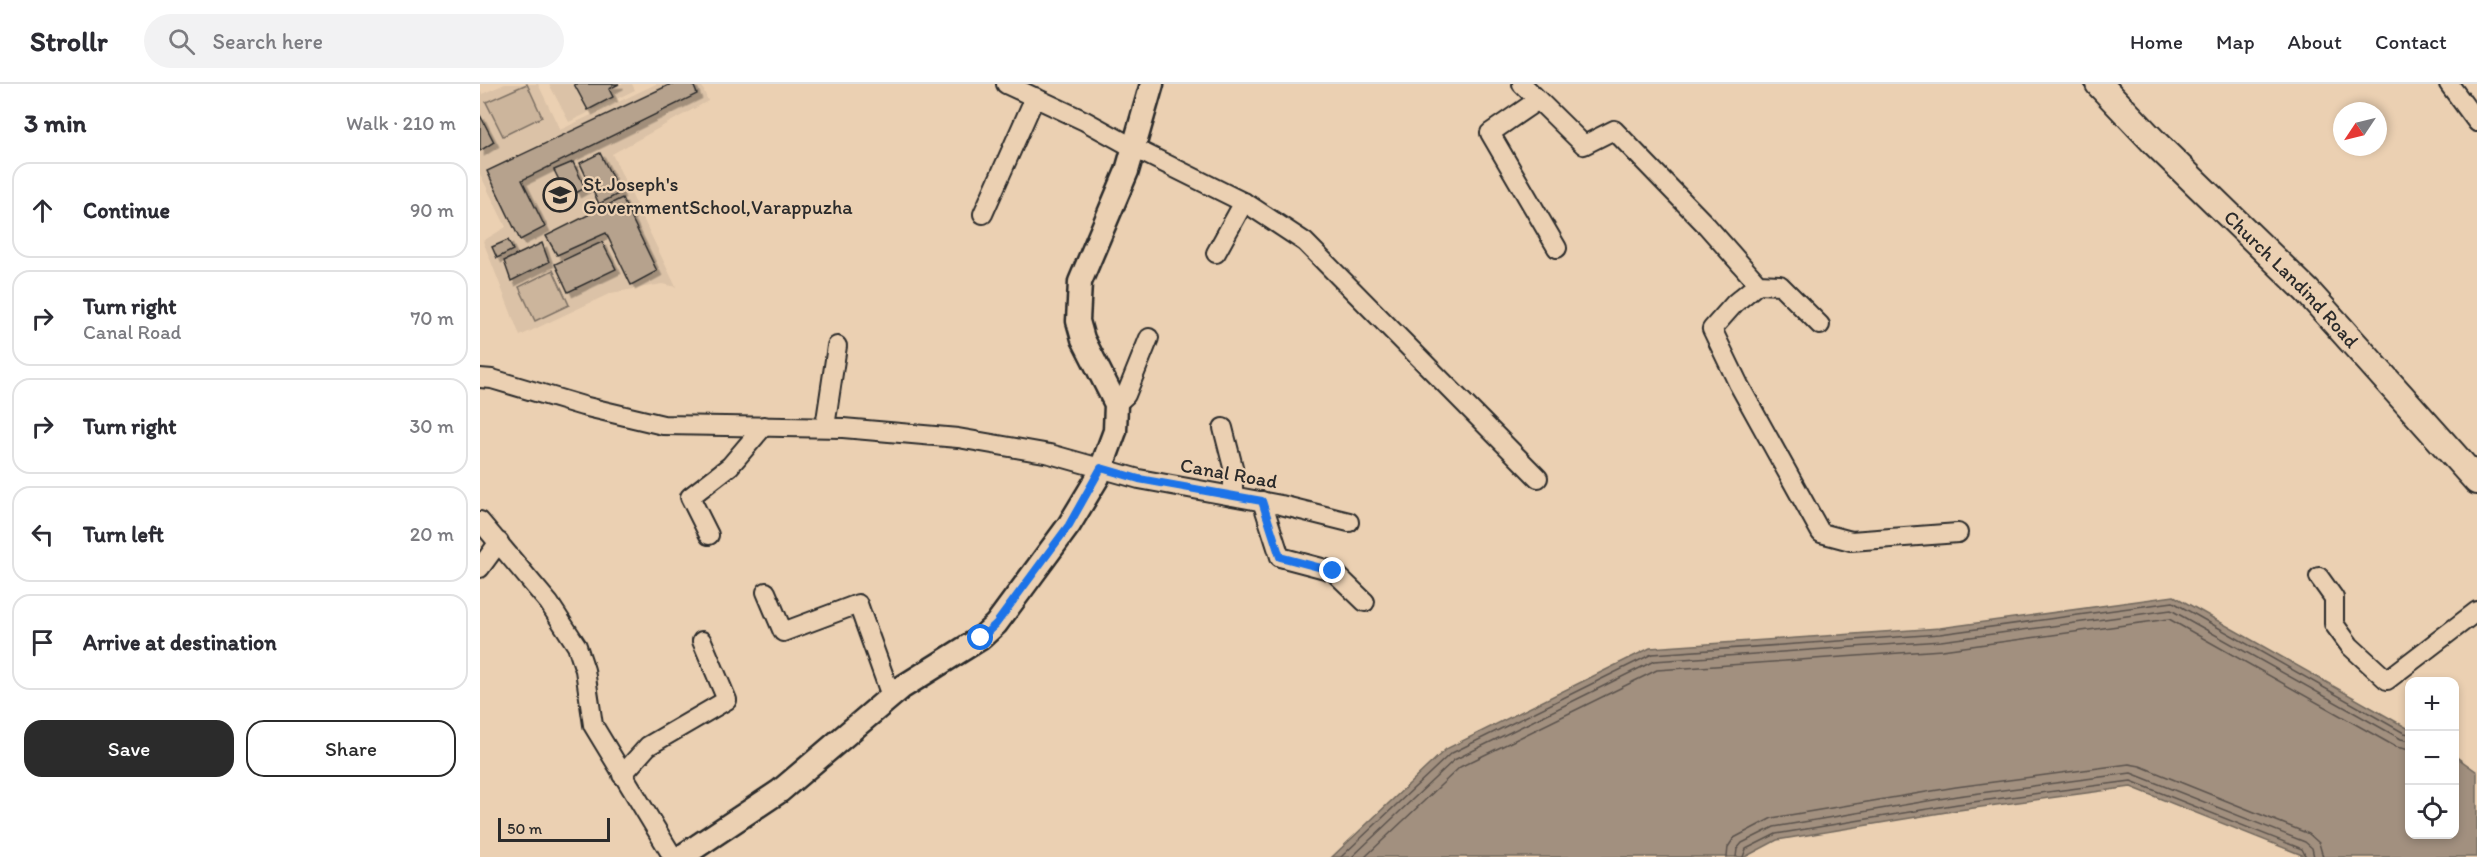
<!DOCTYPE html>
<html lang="en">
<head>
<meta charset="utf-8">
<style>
	:root { --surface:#fff; --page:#f2f2f3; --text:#2b2b33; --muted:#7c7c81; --line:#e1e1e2; --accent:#2b2b2b }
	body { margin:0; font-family:Itim,sans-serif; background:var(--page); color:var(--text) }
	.controls { position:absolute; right:18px; bottom:18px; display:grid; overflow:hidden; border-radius:12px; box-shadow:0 3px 9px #0003 }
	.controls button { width:54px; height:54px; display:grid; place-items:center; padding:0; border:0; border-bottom:2px solid var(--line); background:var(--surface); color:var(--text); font:30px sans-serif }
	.compass { position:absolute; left:1853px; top:18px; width:54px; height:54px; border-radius:50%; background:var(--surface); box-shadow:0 3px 9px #0003; rotate:235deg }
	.scale { position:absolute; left:18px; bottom:15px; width:112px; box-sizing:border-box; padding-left:6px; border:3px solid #2b2b2b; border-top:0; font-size:16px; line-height:21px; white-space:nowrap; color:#2b2b2b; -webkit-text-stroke:4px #ebd0b2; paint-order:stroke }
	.stop { position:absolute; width:18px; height:18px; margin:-14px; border:4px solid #1a73e8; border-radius:50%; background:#fff }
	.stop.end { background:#1a73e8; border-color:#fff; box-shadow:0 2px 6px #0008 }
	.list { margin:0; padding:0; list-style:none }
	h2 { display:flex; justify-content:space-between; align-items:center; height:78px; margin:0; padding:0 24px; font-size:26px }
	h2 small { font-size:20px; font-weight:400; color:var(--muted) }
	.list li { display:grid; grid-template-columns:39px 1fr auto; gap:18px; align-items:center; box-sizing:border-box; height:96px; margin:0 12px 12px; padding:0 12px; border:2px solid var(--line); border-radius:18px }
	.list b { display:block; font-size:22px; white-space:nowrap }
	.list p { margin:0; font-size:20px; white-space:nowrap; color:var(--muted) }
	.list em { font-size:20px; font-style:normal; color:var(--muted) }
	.actions { display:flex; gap:12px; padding:18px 24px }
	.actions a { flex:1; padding:14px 0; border:2px solid var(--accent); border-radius:18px; text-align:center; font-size:21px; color:var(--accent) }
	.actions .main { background:var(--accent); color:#fff }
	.icon { flex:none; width:33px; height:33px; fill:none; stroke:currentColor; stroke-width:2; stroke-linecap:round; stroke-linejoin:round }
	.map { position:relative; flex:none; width:1997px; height:773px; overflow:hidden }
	header { display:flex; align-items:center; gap:36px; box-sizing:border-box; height:84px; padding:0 30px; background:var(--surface); border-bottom:2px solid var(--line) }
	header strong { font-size:28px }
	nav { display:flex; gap:33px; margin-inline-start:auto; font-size:21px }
	.search { width:420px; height:54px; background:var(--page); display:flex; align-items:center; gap:15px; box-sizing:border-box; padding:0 21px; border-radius:33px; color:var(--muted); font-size:22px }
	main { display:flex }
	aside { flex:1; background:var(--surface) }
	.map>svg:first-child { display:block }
	.built { fill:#dbc2a7 }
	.green { fill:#ccb59c; stroke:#7c7064; stroke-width:1.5 }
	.water { fill:#a2907f; stroke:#72685d; stroke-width:1.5 }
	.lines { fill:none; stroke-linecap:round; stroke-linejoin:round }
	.shore { stroke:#5b534d; stroke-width:1.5 }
	.building { fill:#b6a28d; stroke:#2b2b2b; stroke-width:1.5; filter:url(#shadow) }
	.minor-casing { stroke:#2b2b2b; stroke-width:22 }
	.tertiary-casing { stroke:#2b2b2b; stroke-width:27 }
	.secondary-casing { stroke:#2b2b2b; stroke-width:30 }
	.minor { stroke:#ebd0b2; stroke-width:18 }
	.tertiary { stroke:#ebd0b2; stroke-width:22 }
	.secondary { stroke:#ebd0b2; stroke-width:26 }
	.route { stroke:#1a73e8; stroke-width:8 }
	.labels { text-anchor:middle; stroke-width:4.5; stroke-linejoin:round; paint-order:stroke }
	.poi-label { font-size:20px; fill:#2b2b2b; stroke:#ebd0b2; text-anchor:start }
	.street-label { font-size:20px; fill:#2b2b2b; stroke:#ebd0b2 }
</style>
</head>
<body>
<header>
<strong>Strollr</strong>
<div class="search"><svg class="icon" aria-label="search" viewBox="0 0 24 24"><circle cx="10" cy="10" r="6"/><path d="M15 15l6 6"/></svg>Search here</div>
<nav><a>Home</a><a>Map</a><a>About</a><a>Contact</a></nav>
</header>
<main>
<aside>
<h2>3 min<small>Walk · 210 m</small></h2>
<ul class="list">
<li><svg class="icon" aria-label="ahead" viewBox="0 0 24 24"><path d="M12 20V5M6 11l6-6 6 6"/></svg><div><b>Continue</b></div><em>90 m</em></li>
<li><svg class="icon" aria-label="right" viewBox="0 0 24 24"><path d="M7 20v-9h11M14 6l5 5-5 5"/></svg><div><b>Turn right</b><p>Canal Road</p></div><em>70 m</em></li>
<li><svg class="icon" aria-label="right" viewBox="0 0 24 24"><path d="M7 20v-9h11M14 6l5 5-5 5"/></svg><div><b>Turn right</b></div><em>30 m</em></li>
<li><svg class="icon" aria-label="left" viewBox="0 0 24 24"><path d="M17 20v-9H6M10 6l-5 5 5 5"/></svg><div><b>Turn left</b></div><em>20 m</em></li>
<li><svg class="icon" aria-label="arrive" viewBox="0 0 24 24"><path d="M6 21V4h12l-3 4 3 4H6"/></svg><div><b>Arrive at destination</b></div></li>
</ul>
<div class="actions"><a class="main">Save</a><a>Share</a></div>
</aside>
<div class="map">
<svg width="1997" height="773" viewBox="0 0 1997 773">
	<defs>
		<filter id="shadow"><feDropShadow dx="4.5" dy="4.5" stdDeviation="0" flood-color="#0004"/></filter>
	</defs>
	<rect width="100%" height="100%" fill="#ebd0b2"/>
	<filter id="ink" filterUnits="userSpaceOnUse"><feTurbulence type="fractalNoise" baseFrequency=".0167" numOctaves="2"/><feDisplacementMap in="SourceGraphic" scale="12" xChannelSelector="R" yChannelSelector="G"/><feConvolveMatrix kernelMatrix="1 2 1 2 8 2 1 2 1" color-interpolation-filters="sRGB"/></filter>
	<g filter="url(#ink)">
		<g class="built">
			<path d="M25 0H58L80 46 176 0H221L228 17 132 70 196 203 182 200 131 209 40 252 3 157 26 143 0 90V7L2 10Z"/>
			<path d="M69 0H152L155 6 89 38Z"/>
		</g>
		<g class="green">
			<path d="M47 0 62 33 23 52 6 18Z"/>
			<path d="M73 186 89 221 55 237 39 203Z"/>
		</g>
		<path class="water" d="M1694 512 1929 645 1930 750H1974L1975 672 1997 688V773H1827L1651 703 1479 726 1297 756 1265 773H852L966 665 1170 564 1460 544Z"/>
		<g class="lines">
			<g class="shore">
				<path d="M861 773 970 670 1172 570 1460 550 1693 518 1924 649 1930 650"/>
				<path d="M872 773 974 676 1174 577 1461 557 1691 526 1921 655 1930 657"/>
				<path d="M885 773 980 683 1177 586 1462 566 1689 535 1916 663 1930 666"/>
				<path d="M1247 773 1248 763 1254 754 1292 734 1476 703 1649 680 1660 682 1829 750 1839 759 1843 773"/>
				<path d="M1256 773 1257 765 1262 759 1294 743 1477 712 1651 689 1825 758 1832 764 1834 773"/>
				<path d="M1263 773 1266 765 1296 750 1478 720 1651 697 1822 765 1826 773"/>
			</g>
		</g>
		<g class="building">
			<path d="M94 0H139L129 5 133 13 108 26Z"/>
			<path d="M191 0H213L217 10 42 96 65 143 40 156 7 87Z"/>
			<path d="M0 31 14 58 0 67Z"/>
			<path d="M120 69 140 109 119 120 100 79Z"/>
			<path d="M93 78 105 104 96 109 92 100 82 102 74 86Z"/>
			<path d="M142 114 177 187 151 201 126 149 77 171 66 152Z"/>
			<path d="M28 156 33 166 17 174 12 163Z"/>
			<path d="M122 158 136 185 88 208 75 180Z"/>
			<path d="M62 159 69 178 31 197 24 177Z"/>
		</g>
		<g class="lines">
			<defs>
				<g id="minor">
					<path d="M526 0 605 37 654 64 769 121 825 158 1058 394"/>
					<path d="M1042 0 1104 61 1134 46 1227 142 1278 200 1300 201 1340 241"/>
					<path d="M1969 0 1997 38"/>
					<path d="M1058 16 1010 49 1077 164"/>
					<path d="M503 130 555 13"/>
					<path d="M736 169 764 118"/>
					<path d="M1278 200 1255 219 1232 245 1259 301 1341 449 1371 457 1478 449"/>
					<path d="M0 294 12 295 103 322 183 341 363 344 478 354 570 370 659 395 801 421 869 438"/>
					<path d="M636 320 646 311 669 254"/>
					<path d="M345 343 357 262"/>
					<path d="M743 344 753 383V412"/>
					<path d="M782 417 800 473 853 487 885 518"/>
					<path d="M0 437 69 519 97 562 105 586 113 641 193 773"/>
					<path d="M229 451 210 413 250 382 284 342"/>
					<path d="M0 484 19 458"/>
					<path d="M1839 493 1854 514V540L1870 562 1907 596 1997 527"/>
					<path d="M286 508 303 548 378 520 411 612"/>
					<path d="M142 691 168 662 247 616 222 557"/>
				</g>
				<path id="tertiary" d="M201 773 300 707 421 604 501 554 516 540 589 441 618 393 635 347 636 320 603 255 598 237 600 198 647 87 672 0"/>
				<g id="secondary">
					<path id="s1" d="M1619 0 1675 59 1827 207 1997 397"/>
				</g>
			</defs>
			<use href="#minor" class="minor-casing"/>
			<use href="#tertiary" class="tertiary-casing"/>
			<use href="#secondary" class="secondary-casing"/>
			<use href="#minor" class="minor"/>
			<use href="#tertiary" class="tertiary"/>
			<use href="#secondary" class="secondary"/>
		</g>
	</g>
	<g class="lines" filter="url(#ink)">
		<path class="route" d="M501 554 516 540 589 441 621 384 659 395 782 417 800 473 853 487"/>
	</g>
	<defs>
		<symbol id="school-ring" viewBox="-11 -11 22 22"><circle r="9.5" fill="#ebd0b2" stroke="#2b2b2b" stroke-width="1.5"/><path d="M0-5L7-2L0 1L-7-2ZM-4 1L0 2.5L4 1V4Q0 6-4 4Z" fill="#2b2b2b"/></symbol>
	</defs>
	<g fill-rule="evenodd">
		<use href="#school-ring" x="61" y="92" width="38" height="38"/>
	</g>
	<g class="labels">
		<g class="poi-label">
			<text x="103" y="107">St.Joseph's<tspan x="103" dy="23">GovernmentSchool,Varappuzha</tspan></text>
		</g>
		<g class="street-label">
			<text dy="7" stroke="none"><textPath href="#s1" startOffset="274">Church Landind Road</textPath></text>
			<text transform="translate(749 389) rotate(10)" y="7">Canal Road</text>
		</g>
	</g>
</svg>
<div class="controls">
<button>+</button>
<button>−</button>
<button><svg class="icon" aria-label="locate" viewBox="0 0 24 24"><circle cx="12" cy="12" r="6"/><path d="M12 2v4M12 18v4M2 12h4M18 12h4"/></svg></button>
</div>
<svg class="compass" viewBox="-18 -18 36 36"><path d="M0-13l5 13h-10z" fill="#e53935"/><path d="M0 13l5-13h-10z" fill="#7c7c81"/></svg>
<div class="scale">50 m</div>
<div class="stop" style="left:501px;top:554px"></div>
<div class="stop end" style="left:853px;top:487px"></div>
</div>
</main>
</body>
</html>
